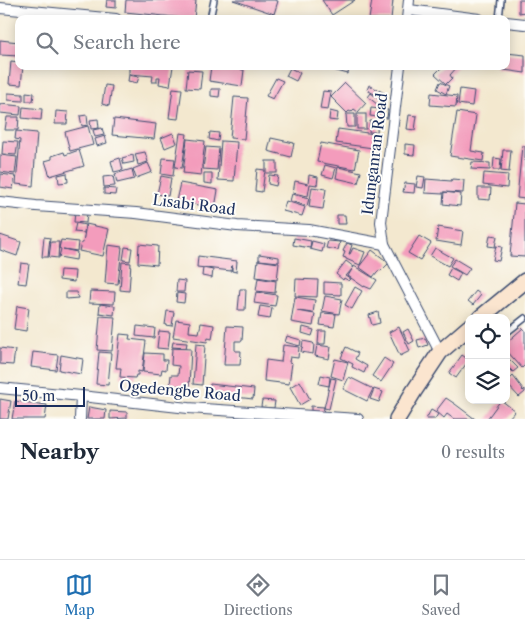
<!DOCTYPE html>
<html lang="en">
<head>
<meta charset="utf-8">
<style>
	:root { --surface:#fff; --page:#f6f6f7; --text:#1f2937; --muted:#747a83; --line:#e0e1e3; --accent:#1f6fb2 }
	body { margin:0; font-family:"Libre Caslon Text",serif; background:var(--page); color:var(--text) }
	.controls { position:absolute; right:15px; bottom:15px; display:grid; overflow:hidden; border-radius:10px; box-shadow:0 2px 12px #0003 }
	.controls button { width:45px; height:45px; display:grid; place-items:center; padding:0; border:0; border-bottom:1px solid var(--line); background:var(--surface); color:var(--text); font:25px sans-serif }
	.scale { position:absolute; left:15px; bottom:12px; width:70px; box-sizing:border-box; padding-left:5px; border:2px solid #1b2f5e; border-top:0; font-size:14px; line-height:18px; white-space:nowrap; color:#1b2f5e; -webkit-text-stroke:4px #fdfcf7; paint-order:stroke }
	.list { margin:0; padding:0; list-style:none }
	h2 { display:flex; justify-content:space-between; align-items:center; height:65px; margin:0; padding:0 20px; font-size:21px }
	h2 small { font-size:16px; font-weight:400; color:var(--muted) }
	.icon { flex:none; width:28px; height:28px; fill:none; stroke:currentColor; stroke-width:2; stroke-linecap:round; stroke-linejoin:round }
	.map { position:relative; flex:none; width:525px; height:419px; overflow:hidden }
	.search { position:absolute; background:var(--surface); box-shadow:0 2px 12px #0003; left:15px; right:15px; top:15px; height:55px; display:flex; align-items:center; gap:12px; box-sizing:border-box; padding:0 18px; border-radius:10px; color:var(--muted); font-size:19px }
	.sheet { height:140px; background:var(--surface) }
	nav { display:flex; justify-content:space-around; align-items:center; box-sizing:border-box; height:70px; border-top:1px solid var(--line); background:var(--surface); font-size:14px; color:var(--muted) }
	nav a { display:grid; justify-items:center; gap:2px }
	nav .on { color:var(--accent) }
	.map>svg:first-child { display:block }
	.building { fill:#f39cbc }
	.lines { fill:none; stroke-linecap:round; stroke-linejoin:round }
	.lane-casing { stroke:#3b4b6f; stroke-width:8 }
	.street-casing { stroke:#3b4b6f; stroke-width:12 }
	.secondary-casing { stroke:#3b4b6f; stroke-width:18 }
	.lane { stroke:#fff; stroke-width:5 }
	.street { stroke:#fff; stroke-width:10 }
	.secondary { stroke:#fbe5cf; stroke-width:15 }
	.labels { text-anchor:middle; stroke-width:4; stroke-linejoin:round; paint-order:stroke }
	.street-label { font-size:15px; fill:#1b2f5e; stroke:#fdfcf7 }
</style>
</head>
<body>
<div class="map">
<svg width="525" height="419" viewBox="0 0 525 419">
	<rect width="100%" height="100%" fill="#fdfcf7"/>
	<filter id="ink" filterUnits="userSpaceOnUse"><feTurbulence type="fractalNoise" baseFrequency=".02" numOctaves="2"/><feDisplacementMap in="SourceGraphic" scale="10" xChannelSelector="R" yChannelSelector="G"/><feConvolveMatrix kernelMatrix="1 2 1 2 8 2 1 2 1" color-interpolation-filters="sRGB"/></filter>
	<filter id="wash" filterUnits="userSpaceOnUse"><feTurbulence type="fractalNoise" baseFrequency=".0096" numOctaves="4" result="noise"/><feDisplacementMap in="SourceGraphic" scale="20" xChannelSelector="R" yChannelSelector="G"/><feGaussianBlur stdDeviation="1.12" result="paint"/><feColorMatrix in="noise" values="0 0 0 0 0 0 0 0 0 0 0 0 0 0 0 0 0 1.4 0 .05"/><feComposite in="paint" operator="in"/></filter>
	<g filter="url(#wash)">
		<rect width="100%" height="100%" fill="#f3e8cf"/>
		<g id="blocks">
			<g class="building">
				<path d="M107 0H116V8L106 7Z"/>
				<path d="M126 0H196L194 19 125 12Z"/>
				<path d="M233 0H274L278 1 274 14Z"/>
				<path d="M322 0H355L332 15Z"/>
				<path d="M372 0H393L391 19H369Z"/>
				<path d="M519 0H525V12L519 13Z"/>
				<path d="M0 40 19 42V56L0 55Z"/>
				<path d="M506 53 525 55V73L497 69V66H506Z"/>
				<path d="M11 61 19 62V66H23L21 85 9 84Z"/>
				<path d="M129 66H173L170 86 159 84 160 77H157V82H152L153 76 129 74Z"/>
				<path d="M211 66 244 70 242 86 209 81Z"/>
				<path d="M334 66H343L349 68 348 74 333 70Z"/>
				<path d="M443 66H458L450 75 452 78 446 84 435 74Z"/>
				<path d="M290 68 300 73 296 81 286 76Z"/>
				<path d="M188 70 202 71 200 89 186 88Z"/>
				<path d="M129 75 139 77 137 83 128 81Z"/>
				<path d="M276 78 283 81 273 99 266 96Z"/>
				<path d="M440 82 449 86 446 94 437 89Z"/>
				<path d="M345 83 366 103 358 112 354 109 351 112 349 111 347 113 331 97Z"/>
				<path d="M105 85 112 86 109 106 102 104Z"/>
				<path d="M369 85 388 95 385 100 367 90Z"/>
				<path d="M173 88 182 89 178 119 169 118Z"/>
				<path d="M211 89H220L219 97 211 96Z"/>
				<path d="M460 89 474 91 472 106 458 104Z"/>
				<path d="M323 91 331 92 328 110 320 109Z"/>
				<path d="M26 92 34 93 33 101H26Z"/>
				<path d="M8 93 23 94V101L8 100Z"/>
				<path d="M371 93 385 104 382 108 368 97Z"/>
				<path d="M431 93 457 96 456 107 430 105Z"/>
				<path d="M234 97 248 98 244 139 230 138Z"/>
				<path d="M0 104 21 106 20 115 0 113Z"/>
				<path d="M23 107 42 109 41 120 22 118Z"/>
				<path d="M371 108 388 110 387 118 370 116Z"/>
				<path d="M56 111 68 112 67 124H55Z"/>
				<path d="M330 111 338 113 337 121 329 120Z"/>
				<path d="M457 112 476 115 471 151 484 153 483 161 450 156Z"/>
				<path d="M346 114H355V127H347Z"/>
				<rect x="357" y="114" width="9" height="15"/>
				<path d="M87 115 88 125 82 126 80 116Z"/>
				<path d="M409 115 417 116 415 130 407 129Z"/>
				<path d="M7 117H19L18 130H5Z"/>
				<path d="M98 119 99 128 91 129 90 120Z"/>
				<path d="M114 119 156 124 154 139 112 135Z"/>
				<path d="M370 121H378L377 132H369Z"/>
				<path d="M88 126 93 145 70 151 65 132Z"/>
				<path d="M102 128 104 135 95 137 93 130Z"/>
				<path d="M338 129 375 134 373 148 336 143Z"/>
				<path d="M16 131 37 133 33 186 16 184 20 140 15 139Z"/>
				<path d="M210 132 219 133 218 141 209 139Z"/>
				<path d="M173 133 177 143 165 148 161 138Z"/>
				<path d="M180 133 187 134 182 168 175 167Z"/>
				<path d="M105 136 107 143 97 146 95 139Z"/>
				<path d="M271 138 294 143 291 157 268 151Z"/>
				<path d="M187 139 205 141 201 175 183 173Z"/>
				<path d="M3 141 18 142 16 155 2 154Z"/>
				<path d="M221 141 237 142 234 181 218 180Z"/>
				<path d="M321 143 359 150 355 169 317 162Z"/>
				<path d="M405 144 415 145 414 155 405 154Z"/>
				<path d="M522 146H525V199L517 198Z"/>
				<path d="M206 147 219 148 217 170 203 169Z"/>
				<path d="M79 150 84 166 50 176 45 161 52 159V156L64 152 65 155Z"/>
				<path d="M503 150H511L509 172 501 171Z"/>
				<path d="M145 152 148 162 138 165 137 161H138H137L135 154Z"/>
				<path d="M0 155 17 157 15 174 0 172Z"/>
				<path d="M133 155 134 162 124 164 122 158Z"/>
				<path d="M120 158 123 170 114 172 111 161Z"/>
				<path d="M163 158 175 159 173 176 161 174Z"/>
				<path d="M494 158 501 159 500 170H493Z"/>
				<rect x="266" y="161" width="11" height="12"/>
				<path d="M472 162 490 163V170L471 169Z"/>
				<path d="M148 163 152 172 136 178 133 169Z"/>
				<path d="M325 165 336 168 333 178 322 175Z"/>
				<path d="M338 167 361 172 358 183 336 178Z"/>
				<path d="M132 169 134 179 117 183 115 174Z"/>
				<path d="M257 169 265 170 262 192 255 191Z"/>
				<path d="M67 173 68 182 59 183 58 175Z"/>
				<path d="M204 173H212V184L204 183Z"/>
				<path d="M484 173 508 175 507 188 483 185Z"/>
				<path d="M1 174 15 176 13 189 0 187Z"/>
				<path d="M269 175 278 176 276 186 268 184Z"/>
				<path d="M309 175 318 177 317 185 310 184 308 196 293 193 295 181 308 184Z"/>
				<path d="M113 176 115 186 104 187 103 177Z"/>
				<path d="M161 176 171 178 168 196 157 194Z"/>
				<path d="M418 176 425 177 423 188 416 187Z"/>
				<path d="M426 179 451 181 452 179 464 180 463 193 443 192V194L425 193Z"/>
				<path d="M180 183 218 190 215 208 176 201Z"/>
				<path d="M405 183 415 184 414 193 403 192Z"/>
				<path d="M312 187 326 189 323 209 309 207Z"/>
				<path d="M104 188 116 189 115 195 104 194Z"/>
				<path d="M478 188H491L490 200 478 199Z"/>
				<path d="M444 192 461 194 460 206 443 204Z"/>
				<path d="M292 194 309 198 307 206 290 201Z"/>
				<path d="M286 201 305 207 302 216 283 211Z"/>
				<path d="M515 203 525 204V257L510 256Z"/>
				<path d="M75 212 87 213 86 223 74 222Z"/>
				<path d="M337 215H345L346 224H337Z"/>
				<path d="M76 223 85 225 84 233 74 232Z"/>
				<path d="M86 224 109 229 103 256 79 251 81 243H83Z"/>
				<path d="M438 227 463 231 461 245 436 241Z"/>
				<path d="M0 235 21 242 17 256 0 250Z"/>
				<path d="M490 235 497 236 495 247 488 246Z"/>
				<path d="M419 236 431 243 420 260 408 253Z"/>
				<path d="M44 237 50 238 48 257H42Z"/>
				<path d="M294 238 311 241 310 248 293 245Z"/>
				<path d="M61 240 78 242 77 251 63 249 77 252 76 260 59 257 61 249 59 248Z"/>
				<path d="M312 241 324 244 322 252 310 249Z"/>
				<path d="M328 241 340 242 338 250 326 248Z"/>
				<path d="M51 242H59L58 258 49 257Z"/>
				<path d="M347 243 352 245 349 254H350L353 248 365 252 360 265 346 259V258L343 257 345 252 343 251Z"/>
				<path d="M139 244 158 246 157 265 138 263Z"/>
				<path d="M108 245 122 247 118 284 105 283Z"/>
				<path d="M496 246 502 247 499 261 493 260Z"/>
				<path d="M125 247 132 248 130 261 123 260Z"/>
				<path d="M435 248 453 258 448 266 430 256Z"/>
				<path d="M372 250 389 263 381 271 379 270 377 273V272L373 277 359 267Z"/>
				<path d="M259 254 279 257V262L259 260Z"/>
				<path d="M198 256 237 261 236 272 232 271V265L231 271 197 267Z"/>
				<path d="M455 259 470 268 465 275 450 266Z"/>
				<path d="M258 260 279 263 277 280 256 277Z"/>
				<path d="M346 261 354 267 346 276 351 279 349 281 344 278 343 280 336 274Z"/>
				<path d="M122 262 131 263 129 291 120 290Z"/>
				<path d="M21 263 29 264 26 284 18 283Z"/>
				<path d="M354 266 377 280 371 289 364 286V287L348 276Z"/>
				<path d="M203 268 213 270 212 278 202 276Z"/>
				<path d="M451 268 461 273 457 281 447 275Z"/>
				<path d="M60 270 75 271 74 282 59 280Z"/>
				<path d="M258 278 276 281 275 293 256 291Z"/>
				<path d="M296 279 318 280 317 297 295 296Z"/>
				<path d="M177 280 185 281 184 292H176Z"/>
				<path d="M324 282 341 283V295L324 294Z"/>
				<path d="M355 287 362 291 352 309 345 305Z"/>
				<path d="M240 289H246L245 310H238Z"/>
				<path d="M90 291 115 292 114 304 89 303Z"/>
				<path d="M476 291 481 295 473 305 468 301Z"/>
				<path d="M66 292H77L78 298 66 299Z"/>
				<path d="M256 292 277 295 275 306 254 303Z"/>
				<path d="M177 293 185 294 184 303 176 302Z"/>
				<path d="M325 296 342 299 339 314 322 311Z"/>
				<path d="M295 297 315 300 313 313 297 311 315 314 313 326 291 322Z"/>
				<path d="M100 304 115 306 114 315 99 313Z"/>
				<path d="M17 306 29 308 26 331 14 329Z"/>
				<path d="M260 306 272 308 270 319 258 317Z"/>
				<path d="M167 311 174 312 172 326 165 325Z"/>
				<path d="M378 312 380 323 372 325 369 315Z"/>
				<path d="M322 313 336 314 334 327 320 325Z"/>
				<path d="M100 316 115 317 112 351 97 350Z"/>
				<path d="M176 320 190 322 189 332 199 333 201 323 214 325 212 339 208 338 207 342 173 337Z"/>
				<path d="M137 326 155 328 154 338 136 336Z"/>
				<path d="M227 326 243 327 242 341H235V351H241L240 365H224Z"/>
				<path d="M303 327 314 330 312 336 302 333Z"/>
				<path d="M399 327 410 351 400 356 389 332Z"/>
				<path d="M523 328 525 330V365L522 368 506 350V343Z"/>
				<path d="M408 329 414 341 409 344 403 332Z"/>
				<path d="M159 331 170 332 168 349 157 348Z"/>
				<path d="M319 331H326L325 344H318Z"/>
				<path d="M120 334 130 335 129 339 146 341 142 372 138 371V375H136L135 378 120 377 121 368H116Z"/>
				<path d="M287 336 301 340 300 346 285 342Z"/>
				<path d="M425 338 428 345 419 348 417 340Z"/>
				<path d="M303 341 313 343 314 344 313 354 301 352 302 347H303H302Z"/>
				<path d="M173 342 187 343 186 348 172 347Z"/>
				<path d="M196 344 205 345 202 385 193 384Z"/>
				<path d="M283 345 299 347 298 358 290 357 289 362 292 363 289 384 264 381 266 360 281 362Z"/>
				<path d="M317 345 331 347 329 359 315 356Z"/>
				<path d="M346 347 358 353 355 359 367 366 364 373 352 367 353 364 341 358Z"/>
				<path d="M0 348 15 350 13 365 0 364Z"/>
				<path d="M172 348 191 349 189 387 170 385 171 375H178L179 366 171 365Z"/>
				<path d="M33 352 58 355 56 370 31 367Z"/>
				<path d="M99 352 111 353 108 385 96 384Z"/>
				<path d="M145 353 163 354V360H167L166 370 162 369 161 374 143 372Z"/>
				<path d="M61 355 83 359 81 374 59 370Z"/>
				<path d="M462 355 469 360 456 378 449 373Z"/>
				<path d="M384 358 393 364 381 382 372 376Z"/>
				<path d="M335 359 348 362 343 380 331 376Z"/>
				<path d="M509 359 518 368 513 372 506 365V361Z"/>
				<path d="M321 375 330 377 329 386 319 384Z"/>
				<path d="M513 376 523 389 522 390 523 391 525 389V392L519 397 506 383Z"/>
				<path d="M349 377 373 389 367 401 343 389Z"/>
				<path d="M331 378 336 379 329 409 324 408Z"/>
				<path d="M300 381 310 399 300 405 290 387Z"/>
				<path d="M210 384 254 389 253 399 209 394Z"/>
				<path d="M374 389 383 392 379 402 370 399Z"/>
				<path d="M446 398 455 404 475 419H454L447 414 444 418 436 411Z"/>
				<path d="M0 399 11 401 8 419H0Z"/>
				<path d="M262 400 275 401 274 408 261 407Z"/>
				<path d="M501 400 515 411 508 419H487Z"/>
				<path d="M15 401 47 405 45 419H12Z"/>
				<path d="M311 406 324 407 323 414 311 413Z"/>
				<path d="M89 407 106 410 105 419H87Z"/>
				<path d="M431 410 438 414 435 419H426Z"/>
				<path d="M110 411 127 412V418L110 419Z"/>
			</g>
		</g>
	</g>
	<g filter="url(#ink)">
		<use href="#blocks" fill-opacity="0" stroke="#3b4b6f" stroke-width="1"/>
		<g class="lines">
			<defs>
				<g id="lane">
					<path d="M210 19 214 0"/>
					<path d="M499 19 501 0"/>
					<path d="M506 333 525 318"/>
				</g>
				<g id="street">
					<path d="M0 8 116 19"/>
					<path d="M409 10 479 19"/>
					<path d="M407 19 409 0"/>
					<path d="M506 22 525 24"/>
					<path d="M400 66 381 222 384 244 440 352"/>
					<path d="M0 202 36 206 136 213 237 226 309 230 384 244"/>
					<path d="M0 388 81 396 188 408 358 419"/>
					<path d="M80 419 81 396"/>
				</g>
				<g id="secondary">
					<path d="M480 318 525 281"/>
					<path d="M397 419 414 391 440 352 469 327"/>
				</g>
			</defs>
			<use href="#lane" class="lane-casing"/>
			<use href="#street" class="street-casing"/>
			<use href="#secondary" class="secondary-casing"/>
			<use href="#lane" class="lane"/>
			<use href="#street" class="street"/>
			<use href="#secondary" class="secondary"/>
		</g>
	</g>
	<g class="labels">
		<g class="street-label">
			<text transform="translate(375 154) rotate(-83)" y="5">Idunganran Road</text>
			<text transform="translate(194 205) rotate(7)" y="5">Lisabi Road</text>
			<text transform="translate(180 391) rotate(5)" y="5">Ogedengbe Road</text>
		</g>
	</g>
</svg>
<div class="controls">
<button><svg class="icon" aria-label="locate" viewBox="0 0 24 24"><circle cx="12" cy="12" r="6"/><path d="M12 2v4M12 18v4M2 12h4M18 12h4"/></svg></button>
<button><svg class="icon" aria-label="layers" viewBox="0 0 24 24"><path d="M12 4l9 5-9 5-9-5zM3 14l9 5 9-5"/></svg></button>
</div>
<div class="scale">50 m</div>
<div class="search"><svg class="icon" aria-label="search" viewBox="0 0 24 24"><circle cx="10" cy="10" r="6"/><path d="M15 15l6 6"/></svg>Search here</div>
</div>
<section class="sheet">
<h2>Nearby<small>0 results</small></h2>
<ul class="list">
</ul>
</section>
<nav>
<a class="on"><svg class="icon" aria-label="map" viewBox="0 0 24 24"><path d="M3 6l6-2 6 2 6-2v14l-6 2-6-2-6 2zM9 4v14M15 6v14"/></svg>Map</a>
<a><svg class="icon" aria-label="directions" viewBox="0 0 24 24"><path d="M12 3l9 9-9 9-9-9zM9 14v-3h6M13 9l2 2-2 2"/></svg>Directions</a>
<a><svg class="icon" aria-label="saved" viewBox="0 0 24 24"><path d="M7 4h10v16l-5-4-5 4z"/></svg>Saved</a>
</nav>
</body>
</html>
